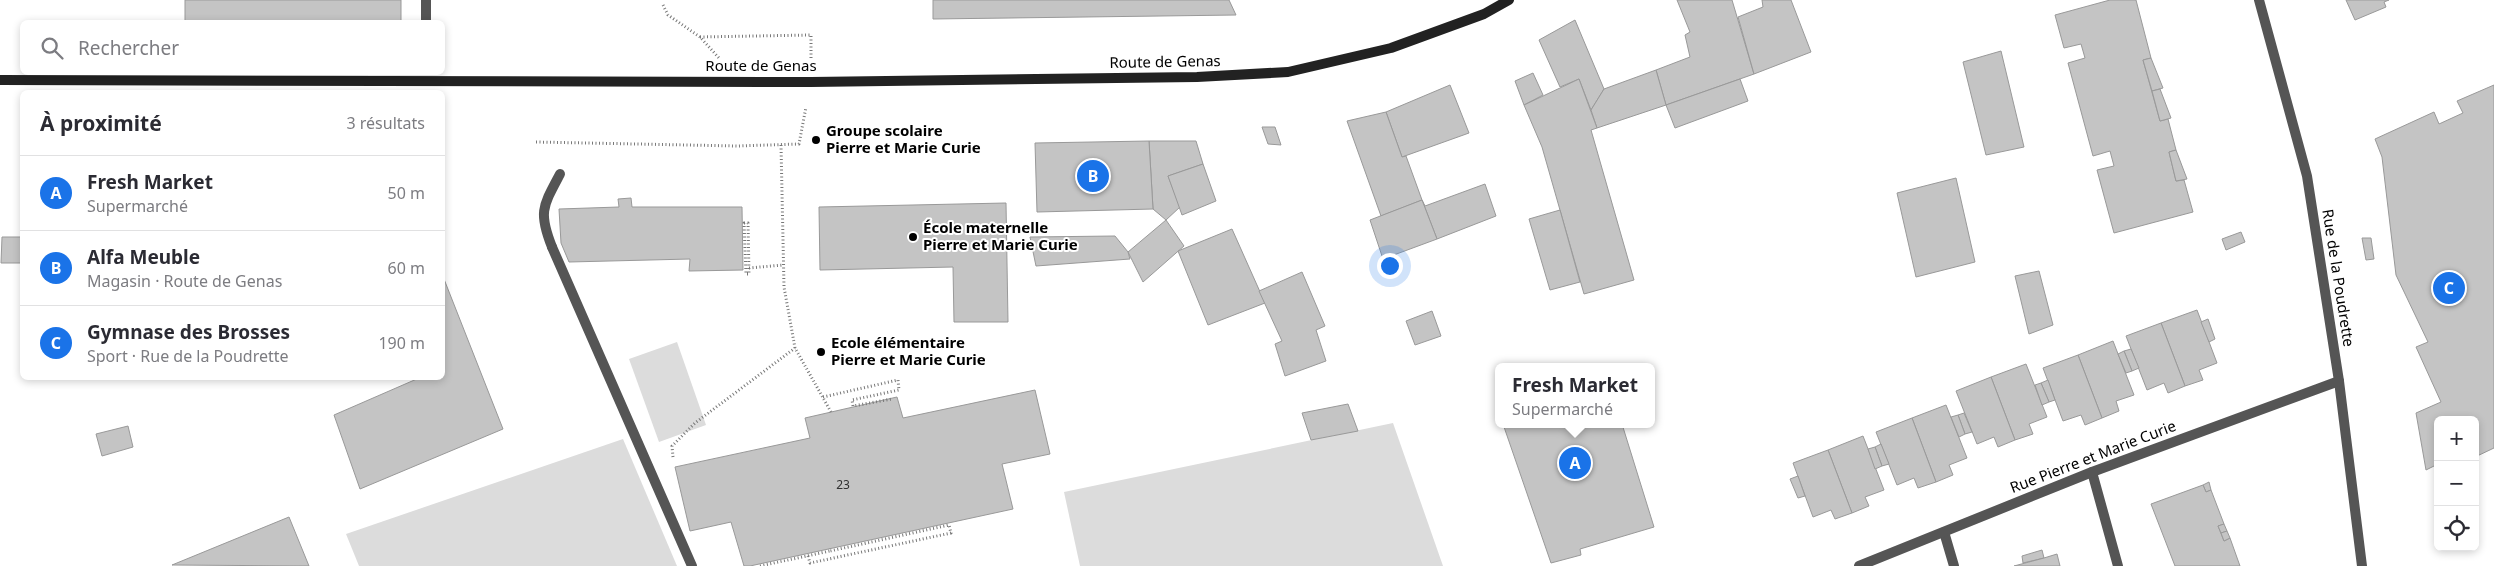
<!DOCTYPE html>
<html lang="fr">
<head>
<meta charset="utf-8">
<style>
	:root { --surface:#fff; --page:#f2f2f3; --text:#2b2b33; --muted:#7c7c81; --line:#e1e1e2; --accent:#1a73e8 }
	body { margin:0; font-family:"Noto Sans",sans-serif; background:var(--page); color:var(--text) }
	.controls { position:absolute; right:15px; bottom:15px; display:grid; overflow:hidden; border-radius:8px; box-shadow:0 2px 8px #0003 }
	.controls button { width:45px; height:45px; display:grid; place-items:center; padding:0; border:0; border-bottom:1px solid var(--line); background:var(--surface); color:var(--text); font:25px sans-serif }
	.you { position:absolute; left:1389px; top:265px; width:18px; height:18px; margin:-12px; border:4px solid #fff; border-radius:50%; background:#1a73e8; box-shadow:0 0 0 8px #1a73e833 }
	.badge { display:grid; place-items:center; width:32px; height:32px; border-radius:50%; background:var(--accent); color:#fff; font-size:16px; font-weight:700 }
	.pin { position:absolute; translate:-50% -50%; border:2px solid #fff; box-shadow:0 1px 5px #0006 }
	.popup { position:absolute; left:1495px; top:363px; width:160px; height:65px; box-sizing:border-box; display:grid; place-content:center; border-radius:8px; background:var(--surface); filter:drop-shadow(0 1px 4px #0005); font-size:16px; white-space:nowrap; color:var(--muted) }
	.popup b { font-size:19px; color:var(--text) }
	.popup::after { content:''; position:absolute; left:50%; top:100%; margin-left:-10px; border:10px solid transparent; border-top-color:var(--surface) }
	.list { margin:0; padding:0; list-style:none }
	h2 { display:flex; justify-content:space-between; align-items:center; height:65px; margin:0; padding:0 20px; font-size:21px }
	h2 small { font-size:16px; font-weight:400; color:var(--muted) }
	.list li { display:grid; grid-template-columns:32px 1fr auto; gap:15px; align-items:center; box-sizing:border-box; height:75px; padding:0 20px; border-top:1px solid var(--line) }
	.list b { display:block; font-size:19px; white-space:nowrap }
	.list p { margin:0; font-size:16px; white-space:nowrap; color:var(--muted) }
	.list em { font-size:16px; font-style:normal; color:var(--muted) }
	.icon { flex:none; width:28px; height:28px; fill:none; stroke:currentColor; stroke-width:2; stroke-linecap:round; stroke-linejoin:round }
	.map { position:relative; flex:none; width:2494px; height:566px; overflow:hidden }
	.search { position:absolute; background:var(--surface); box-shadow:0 2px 8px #0003; left:20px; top:20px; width:425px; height:55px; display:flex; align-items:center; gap:12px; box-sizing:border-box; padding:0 18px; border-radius:8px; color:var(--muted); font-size:19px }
	.panel { position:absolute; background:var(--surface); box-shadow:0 2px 8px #0003; left:20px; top:90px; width:425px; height:290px; border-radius:8px }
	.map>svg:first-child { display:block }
	.green { fill:#dcdcdc }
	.building { fill:#c4c4c4; stroke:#999 }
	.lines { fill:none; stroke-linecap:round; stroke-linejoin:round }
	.path { stroke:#777; stroke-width:3; stroke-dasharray:1 2.5; stroke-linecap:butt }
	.service { stroke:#555; stroke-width:10 }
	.minor { stroke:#555; stroke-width:10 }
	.secondary { stroke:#222; stroke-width:10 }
	.poi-dot { fill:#000; stroke:#fff; stroke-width:2 }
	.labels { text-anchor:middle; stroke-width:4; stroke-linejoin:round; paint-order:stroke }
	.number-label { font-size:12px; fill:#313131 }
	.street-label { font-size:15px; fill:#000; stroke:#fff }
	.poi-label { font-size:15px; font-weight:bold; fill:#000; stroke:#fff; text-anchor:start }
</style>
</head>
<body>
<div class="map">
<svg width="2494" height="566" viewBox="0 0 2494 566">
	<rect width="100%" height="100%" fill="#fff"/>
	<g class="green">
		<path d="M677 342 706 425 659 442 629 359Z"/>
		<path d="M1393 423 1443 566H1080L1064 492Z"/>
		<path d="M623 439 677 566H359L346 534Z"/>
	</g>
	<g class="building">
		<rect x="185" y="0" width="216" height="22"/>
		<path d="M933 0H1229L1236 15 933 19Z"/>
		<path d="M1677 0H1732L1754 74 1666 105 1656 70 1690 57 1685 35 1690 32Z"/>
		<path d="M1762 0H1791L1811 52 1754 74 1738 17 1763 7Z"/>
		<path d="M2110 0H2136L2151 58 2143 60 2160 121 2168 119 2176 150 2169 152 2176 181 2184 180 2193 212 2114 233 2097 170 2114 166 2110 151 2093 156 2068 63 2085 58 2081 44 2064 48 2055 15Z"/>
		<path d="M2346 0H2389L2384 2 2386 7 2355 20Z"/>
		<path d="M1575 20 1604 89 1591 110 1579 79 1560 87 1539 40Z"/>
		<path d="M2001 51 2024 147 1986 155 1963 62Z"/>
		<path d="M2151 58 2163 88 2152 91 2143 60Z"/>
		<path d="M1656 70 1666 105 1597 128 1591 110 1604 89Z"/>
		<path d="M1533 73 1543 95 1524 105 1515 81Z"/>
		<path d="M1579 79 1597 128 1591 130 1634 280 1584 294 1542 147 1524 105Z"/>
		<path d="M1740 79 1748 101 1675 128 1666 105Z"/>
		<path d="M1450 85 1469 133 1402 157 1386 112Z"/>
		<path d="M2494 85V448L2475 457V420H2438V464L2426 470 2416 413 2441 402 2416 347 2428 342 2396 275 2382 157 2375 139 2434 112 2439 124 2463 113 2457 101Z"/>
		<path d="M2160 89 2171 118 2160 121 2152 91Z"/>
		<path d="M1386 112 1402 157 1406 156 1422 200 1381 216 1347 121Z"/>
		<path d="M1262 127H1275L1281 145 1268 144Z"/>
		<path d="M1149 141H1196L1203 164 1168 176 1180 207 1166 220 1153 209Z"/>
		<path d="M1149 141 1153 209 1037 212 1035 143Z"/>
		<path d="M2176 150 2187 179 2176 181 2169 152Z"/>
		<path d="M1203 164 1216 201 1182 215 1168 176Z"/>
		<path d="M1956 178 1975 262 1916 277 1897 193Z"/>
		<path d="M1485 184 1496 216 1437 239 1422 200 1425 206Z"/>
		<path d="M631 198 632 207H742L743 270 689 271 690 259 569 262 561 243 559 209 619 207 618 199Z"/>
		<path d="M1422 200 1437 239 1383 259 1370 220Z"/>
		<path d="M1006 203 1008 322H954L953 267 820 270 819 207Z"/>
		<path d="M1560 210 1580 282 1550 290 1529 219Z"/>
		<path d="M1166 220 1184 246 1143 282 1128 252Z"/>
		<path d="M1232 229 1265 303 1208 325 1178 251Z"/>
		<path d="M2241 232 2245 242 2226 250 2222 239Z"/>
		<path d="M1115 236 1128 252 1130 259 1036 266 1030 237Z"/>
		<path d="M2 237H22V263H1Z"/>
		<path d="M2362 238H2371L2374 259 2366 260Z"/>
		<path d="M2039 271 2053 325 2029 334 2015 276Z"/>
		<path d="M1302 272 1325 326 1316 330 1326 361 1285 376 1275 344 1282 341 1259 291Z"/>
		<path d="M442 274 503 429 360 489 334 415 419 378H442Z"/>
		<path d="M2197 310 2217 363 2199 370 2203 380 2185 386 2161 323Z"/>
		<path d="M1432 311 1441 336 1415 345 1406 321Z"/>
		<path d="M2208 319 2215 339 2209 342 2201 322Z"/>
		<path d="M2161 323 2185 386 2168 393 2164 383 2147 390 2126 336Z"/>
		<path d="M2113 341 2134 395 2116 401 2119 411 2102 418 2078 355Z"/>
		<path d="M2131 349 2139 368 2132 371 2124 351Z"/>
		<path d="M2124 351 2132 371 2126 373 2118 354Z"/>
		<path d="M2078 355 2102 418 2085 425 2081 415 2063 421 2043 368Z"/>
		<path d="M2026 364 2047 417 2029 424 2033 434 2015 440 1991 377Z"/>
		<path d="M1991 377 2015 440 1998 447 1994 437 1977 444 1956 391Z"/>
		<path d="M2048 380 2055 400 2049 402 2041 383Z"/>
		<path d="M2041 383 2049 402 2042 405 2035 385Z"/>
		<path d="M1035 390 1050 454 1002 464 1013 509 750 566H744L731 522 690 531 675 467 810 438 805 418 897 397 903 418Z"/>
		<path d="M1348 404 1358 431 1311 440 1302 413Z"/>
		<path d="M1946 405 1967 458 1949 465 1953 475 1936 482 1912 418Z"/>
		<path d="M1964 413 1972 432 1965 434 1958 415Z"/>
		<path d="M1958 415 1965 434 1959 437 1951 417Z"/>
		<path d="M1912 418 1936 482 1918 488 1914 478 1897 485 1876 432Z"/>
		<path d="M1503 424H1622L1654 527 1580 549 1581 555 1551 563Z"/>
		<path d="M128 426 133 447 102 456 96 434Z"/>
		<path d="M1863 436 1884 490 1865 497 1869 506 1852 513 1828 450Z"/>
		<path d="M1881 444 1889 464 1882 466 1875 447Z"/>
		<path d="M1875 447 1882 466 1875 469 1868 449Z"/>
		<path d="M1828 450 1852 513 1835 519 1831 510 1813 517 1793 463Z"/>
		<path d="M1798 476 1805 496 1798 498 1790 479Z"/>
		<path d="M2209 482 2211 490 2206 492 2203 485Z"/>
		<path d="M2203 485 2206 492 2211 490 2224 524 2218 526 2224 541 2230 538 2240 566H2175L2151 504Z"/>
		<path d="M289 517 309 566 172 565Z"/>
		<path d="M2224 524 2227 531 2221 533 2218 526Z"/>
		<path d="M2227 531 2230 538 2224 541 2221 533Z"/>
		<path d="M2042 550 2044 558 2023 563 2022 556Z"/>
		<path d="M2057 554 2060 566H2014L2044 558Z"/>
	</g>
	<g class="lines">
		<g class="path">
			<path d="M663 5 668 15 700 37 719 58"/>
			<path d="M700 37 811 35V58"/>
			<path d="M536 142 737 146 799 144 806 107"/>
			<path d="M781 145 784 287 795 348 831 412"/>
			<path d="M744 223H748L749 274H746Z"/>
			<path d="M749 268 783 265"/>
			<path d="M823 397 898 380 899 390 852 400 853 406 892 399"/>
			<path d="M673 457 672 446 695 423 795 348"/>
			<path d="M808 556 810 563 951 533 949 525 830 551 829 549"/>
			<path d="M760 566 830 551"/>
		</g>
		<path class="service" d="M552 247C538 212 543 206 560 174"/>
		<g class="minor">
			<path d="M2259 0 2307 176 2339 381 2362 566"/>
			<path d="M426 22V0"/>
			<path d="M552 247 692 566"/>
			<path d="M2092 472 2118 566"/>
			<path d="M1944 532 1954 566"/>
			<path d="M1859 566 2092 472 2339 381"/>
		</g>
		<path class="secondary" d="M0 80 811 82 1197 77 1288 72 1391 48 1484 14 1509 0"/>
	</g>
	<g class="poi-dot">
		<circle cx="816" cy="140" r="5"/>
		<circle cx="913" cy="237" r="5"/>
		<circle cx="821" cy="352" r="5"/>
	</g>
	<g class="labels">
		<g class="number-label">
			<text x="843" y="489">23</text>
		</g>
		<g class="street-label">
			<text transform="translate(1165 62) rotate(-1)" y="5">Route de Genas</text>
			<text x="761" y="71">Route de Genas</text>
			<text transform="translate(2338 278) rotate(81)" y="5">Rue de la Poudrette</text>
			<text transform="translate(2093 457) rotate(-21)" y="5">Rue Pierre et Marie Curie</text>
		</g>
		<g class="poi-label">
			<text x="826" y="136">Groupe scolaire<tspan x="826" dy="17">Pierre et Marie Curie</tspan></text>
			<text x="923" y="233">École maternelle<tspan x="923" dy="17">Pierre et Marie Curie</tspan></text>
			<text x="831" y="348">Ecole élémentaire<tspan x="831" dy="17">Pierre et Marie Curie</tspan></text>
		</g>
	</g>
</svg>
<div class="controls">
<button>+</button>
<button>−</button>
<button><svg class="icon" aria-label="locate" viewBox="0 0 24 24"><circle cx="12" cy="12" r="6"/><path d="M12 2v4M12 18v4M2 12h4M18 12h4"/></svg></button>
</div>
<div class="you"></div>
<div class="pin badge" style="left:1575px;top:463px">A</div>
<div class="popup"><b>Fresh Market</b>Supermarché</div>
<div class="pin badge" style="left:1093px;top:176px">B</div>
<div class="pin badge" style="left:2449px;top:288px">C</div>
<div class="search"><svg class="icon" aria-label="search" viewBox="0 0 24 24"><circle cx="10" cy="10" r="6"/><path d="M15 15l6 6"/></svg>Rechercher</div>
<section class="panel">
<h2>À proximité<small>3 résultats</small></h2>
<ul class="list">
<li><span class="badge">A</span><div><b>Fresh Market</b><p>Supermarché</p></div><em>50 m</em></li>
<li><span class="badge">B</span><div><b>Alfa Meuble</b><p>Magasin · Route de Genas</p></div><em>60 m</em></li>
<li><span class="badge">C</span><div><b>Gymnase des Brosses</b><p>Sport · Rue de la Poudrette</p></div><em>190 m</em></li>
</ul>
</section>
</div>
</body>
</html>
